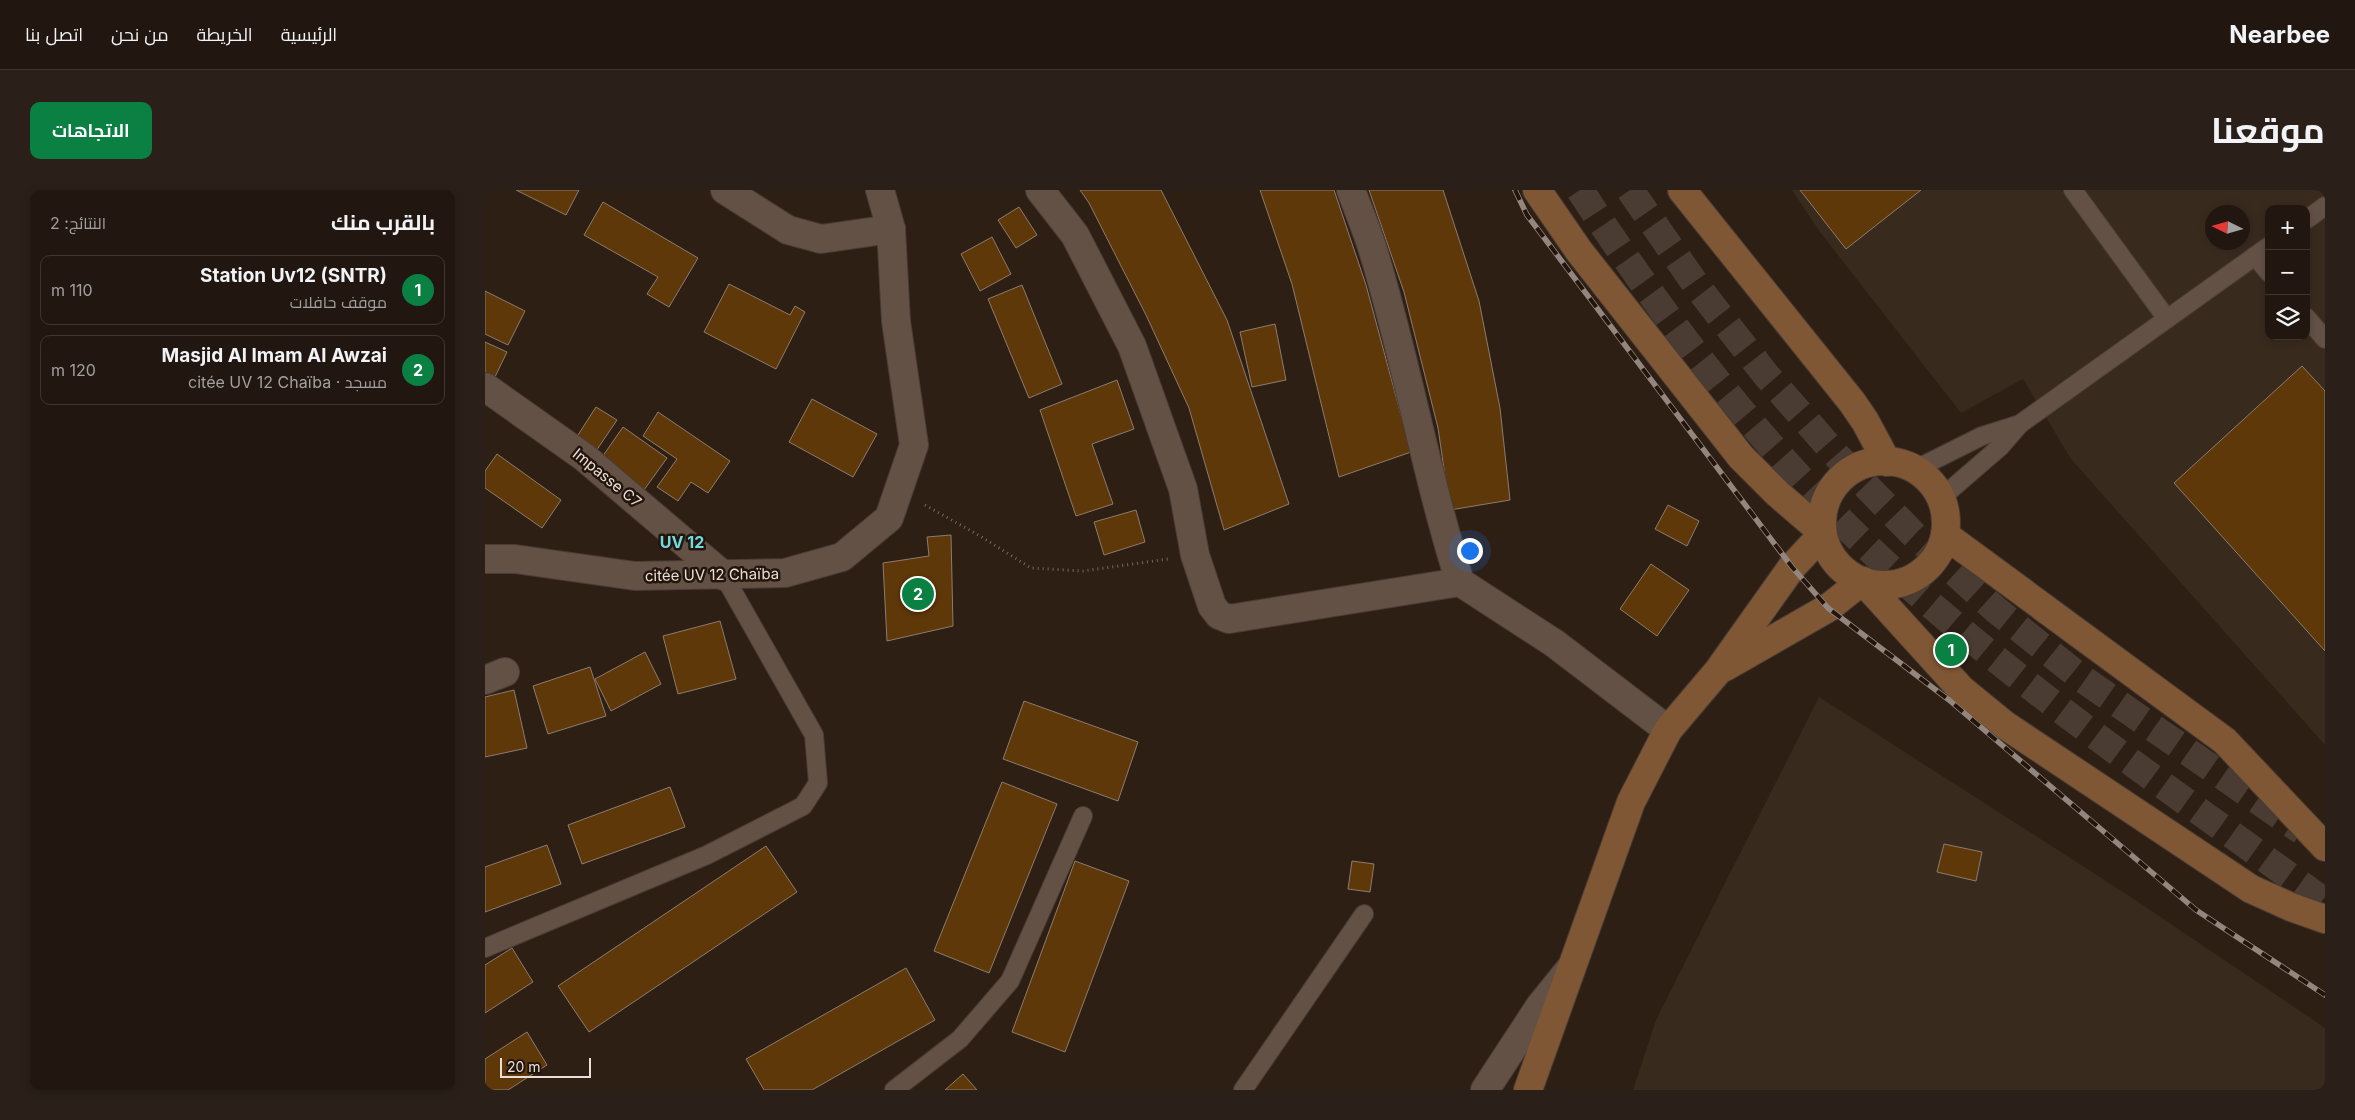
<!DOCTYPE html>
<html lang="ar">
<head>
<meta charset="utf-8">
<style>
	:root { --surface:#221710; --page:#2a2019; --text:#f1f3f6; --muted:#a29f9f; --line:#3f3630; --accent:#0b8043 }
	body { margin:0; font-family:Inter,Cairo,sans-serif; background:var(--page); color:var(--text); direction:rtl }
	.controls { position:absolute; right:15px; top:15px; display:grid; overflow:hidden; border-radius:10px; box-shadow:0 2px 8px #0003 }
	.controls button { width:45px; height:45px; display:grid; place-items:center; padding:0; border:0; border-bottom:1px solid var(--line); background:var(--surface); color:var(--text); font:25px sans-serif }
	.compass { position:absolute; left:1720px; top:15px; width:45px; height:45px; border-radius:50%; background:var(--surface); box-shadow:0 2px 8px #0003; rotate:275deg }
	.scale { position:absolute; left:15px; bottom:12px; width:91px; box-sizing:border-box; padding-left:5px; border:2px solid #eadfd8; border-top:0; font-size:14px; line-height:18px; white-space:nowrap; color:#eadfd8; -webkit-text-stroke:4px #24150c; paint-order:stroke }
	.you { position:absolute; left:984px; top:360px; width:18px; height:18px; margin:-12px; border:4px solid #fff; border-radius:50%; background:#1a73e8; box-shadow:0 0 0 8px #1a73e833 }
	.badge { display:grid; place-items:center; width:32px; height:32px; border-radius:50%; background:var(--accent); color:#fff; font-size:16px; font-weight:700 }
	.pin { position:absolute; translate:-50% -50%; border:2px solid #fff; box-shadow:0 1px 5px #0006 }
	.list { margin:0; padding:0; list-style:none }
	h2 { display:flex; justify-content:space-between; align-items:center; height:65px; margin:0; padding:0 20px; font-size:21px }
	h2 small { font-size:16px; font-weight:400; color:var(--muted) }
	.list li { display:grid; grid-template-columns:32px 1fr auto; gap:15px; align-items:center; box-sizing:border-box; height:70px; margin:0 10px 10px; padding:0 10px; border:1px solid var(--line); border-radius:10px }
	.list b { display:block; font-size:19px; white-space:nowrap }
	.list p { margin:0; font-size:16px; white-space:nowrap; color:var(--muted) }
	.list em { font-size:16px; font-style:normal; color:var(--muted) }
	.icon { flex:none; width:28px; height:28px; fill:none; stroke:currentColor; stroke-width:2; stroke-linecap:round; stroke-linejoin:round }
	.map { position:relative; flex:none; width:1840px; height:900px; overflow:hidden; direction:ltr; border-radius:10px }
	header { display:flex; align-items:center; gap:30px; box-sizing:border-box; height:70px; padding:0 25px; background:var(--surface); border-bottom:1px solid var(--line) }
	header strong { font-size:24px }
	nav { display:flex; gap:28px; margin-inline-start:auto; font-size:18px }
	.intro { display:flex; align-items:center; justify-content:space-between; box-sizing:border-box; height:120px; padding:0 30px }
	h1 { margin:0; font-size:35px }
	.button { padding:12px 22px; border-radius:10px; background:var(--accent); color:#fff; font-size:18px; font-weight:700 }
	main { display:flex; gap:30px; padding:0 30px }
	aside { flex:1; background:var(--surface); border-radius:10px; box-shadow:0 2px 8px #0003 }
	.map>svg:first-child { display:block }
	.industrial { fill:#392a1e; fill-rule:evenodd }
	.building { fill:#5f380a; stroke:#8c7c6d }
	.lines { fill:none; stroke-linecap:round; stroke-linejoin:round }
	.secondary-tunnel { stroke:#4a3c32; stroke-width:28; stroke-dasharray:28 14; stroke-linecap:butt }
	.lane-casing { stroke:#493c35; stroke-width:20 }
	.street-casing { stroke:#493c35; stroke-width:30 }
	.secondary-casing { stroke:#493c35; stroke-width:30 }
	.path { stroke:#75675e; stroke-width:3; stroke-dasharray:1 4; stroke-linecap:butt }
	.lane { stroke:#635146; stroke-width:18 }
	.street { stroke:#635146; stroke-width:28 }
	.secondary { stroke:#7f5734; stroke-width:28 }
	.rail-casing { stroke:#93867e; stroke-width:5.5 }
	.rail { stroke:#24150c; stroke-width:4; stroke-dasharray:11; stroke-linecap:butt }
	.labels { text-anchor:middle; stroke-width:5; stroke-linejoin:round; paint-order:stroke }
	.street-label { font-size:15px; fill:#eadfd8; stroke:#24150c }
	.neighbourhood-label { font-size:16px; font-weight:bold; fill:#6edae2; stroke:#24150c }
</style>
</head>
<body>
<header>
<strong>Nearbee</strong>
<nav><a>الرئيسية</a><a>الخريطة</a><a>من نحن</a><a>اتصل بنا</a></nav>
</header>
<div class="intro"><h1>موقعنا</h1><a class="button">الاتجاهات</a></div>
<main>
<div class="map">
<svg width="1840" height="900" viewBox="0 0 1840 900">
	<rect width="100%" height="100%" fill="#2e1f15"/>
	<g class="industrial">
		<path d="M1307 0H1840V555L1586 269 1538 189 1476 223 1335 42ZM1784 19H1821V146H1784ZM1728 22H1758V52H1728Z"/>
		<path d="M1334 507 1646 707 1840 838V900H1148L1171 830Z"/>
	</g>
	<g class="building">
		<path d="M31 0H94L81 25Z"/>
		<path d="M595 0H676L742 130 804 314 739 340 704 218 661 125 604 13Z"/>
		<path d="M775 0H849L881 95 926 262 854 287 807 94Z"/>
		<path d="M884 0H958L994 111 1015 218 1025 310 965 320 953 238 919 102Z"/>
		<path d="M1315 0H1436L1361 59Z"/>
		<path d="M118 12 213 68 184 117 162 104 173 87 99 45Z"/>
		<path d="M534 17 552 45 531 58 513 30Z"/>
		<path d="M507 47 526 84 495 101 476 64Z"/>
		<path d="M244 94 305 125 310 116 320 122 291 179 219 142Z"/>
		<path d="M537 95 577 194 544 208 503 109Z"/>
		<path d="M0 101 40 121 23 155 0 144Z"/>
		<path d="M790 134 801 190 767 197 755 142Z"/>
		<path d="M0 152 22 162 9 189 0 185Z"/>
		<path d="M1817 176 1840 201V461L1689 293Z"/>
		<path d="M632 190 649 239 607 254 628 314 591 326 555 220Z"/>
		<path d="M327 209 392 244 368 287 304 252Z"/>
		<path d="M111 217 132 230 111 261 91 248Z"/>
		<path d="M173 222 245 271 223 303 206 292 193 311 172 297 192 269 158 246Z"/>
		<path d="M138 237 182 268 159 300 115 270Z"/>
		<path d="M12 264 76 310 57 338 0 298V281Z"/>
		<path d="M1183 315 1214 331 1202 356 1170 339Z"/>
		<path d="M651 320 660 352 619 365 609 332Z"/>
		<path d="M466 345 468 436 402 451 398 373 444 366 442 347Z"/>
		<path d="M1166 374 1204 400 1172 446 1135 419Z"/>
		<path d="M235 431 251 489 193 504 178 446Z"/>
		<path d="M160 462 176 494 126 521 110 489Z"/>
		<path d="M105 477 121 526 63 544 48 496Z"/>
		<path d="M29 500 42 558 0 567V507Z"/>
		<path d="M539 511 653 552 633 611 518 569Z"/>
		<path d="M517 592 572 614 504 783 449 761Z"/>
		<path d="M185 597 200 637 97 674 83 635Z"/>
		<path d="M1459 654 1497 662 1491 691 1452 682Z"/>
		<path d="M62 655 76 694 0 722V677Z"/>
		<path d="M281 656 312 702 104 842 73 796Z"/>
		<path d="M590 671 644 691 580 862 527 842Z"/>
		<path d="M867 671 889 674 885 702 863 699Z"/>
		<path d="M27 758 48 792 0 823V775Z"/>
		<path d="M421 778 450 830 327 900H279L261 869Z"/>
		<path d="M42 842 62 875 23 900H0V869Z"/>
		<path d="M478 884 492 900H460Z"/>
	</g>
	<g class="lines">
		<g class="secondary-tunnel">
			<path d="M1095 0C1181 132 1278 259 1394 368 1531 496 1688 601 1840 712"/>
			<path d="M1145 0 1214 99 1281 185 1353 267 1429 345 1510 419 1595 487 1817 641"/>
		</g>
		<defs>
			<g id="lane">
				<path d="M1588 0 1682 129"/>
				<path d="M1821 30 1840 16"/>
				<path d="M1770 66 1784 83"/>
				<path d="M1821 127 1840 149"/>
				<path d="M1431 279 1497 246 1535 234"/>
				<path d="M1456 308 1515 257 1535 234 1784 56"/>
				<path d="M0 758 222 665 318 616 333 593 329 545 239 386"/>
				<path d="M409 900 475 849 525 791 598 626"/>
				<path d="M758 900 879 724"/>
			</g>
			<g id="street">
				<path d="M240 0 303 40 336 49 406 39"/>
				<path d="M555 0 590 45 647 156 698 299 710 365 727 416 734 425 744 429 975 392 1069 453 1183 540"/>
				<path d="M866 0C873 19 881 38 887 57 921 167 940 282 975 392"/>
				<path d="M0 197 99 267 239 386"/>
				<path d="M0 369H30L150 386 300 383 357 367 404 328 429 255 411 131 406 39 395 0"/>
				<path d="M0 490 20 482"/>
				<path d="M1000 900 1055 816 1085 779"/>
			</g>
			<g id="secondary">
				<path d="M1052 0 1094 61 1256 267 1293 304 1336 341"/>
				<path d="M1197 0 1367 212 1380 231 1402 272"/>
				<circle cx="1399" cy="333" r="62"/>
				<path d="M1460 345 1740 551 1840 657"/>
				<path d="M1378 391 1476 499 1520 535 1766 699 1806 717 1840 729"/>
				<path d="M1240 477 1343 418 1377 391"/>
				<path d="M1043 900 1146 612 1183 540 1233 481 1307 377 1336 346"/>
			</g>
		</defs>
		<use href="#lane" class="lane-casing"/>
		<use href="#street" class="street-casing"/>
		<use href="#secondary" class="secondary-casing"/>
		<path class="path" d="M440 315 495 346 546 378 598 381 683 369"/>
		<use href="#lane" class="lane"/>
		<use href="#street" class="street"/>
		<use href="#secondary" class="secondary"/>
		<defs>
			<path id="rail" d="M1030 0 1042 25 1307 377 1343 418 1464 510 1711 720 1840 805"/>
		</defs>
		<use href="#rail" class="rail-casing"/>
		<use href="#rail" class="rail"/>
	</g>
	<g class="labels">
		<g class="street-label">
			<text transform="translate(122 288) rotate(39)" y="5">Impasse C7</text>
			<text transform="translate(227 385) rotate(-1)" y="5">citée UV 12 Chaïba</text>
		</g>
		<g class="neighbourhood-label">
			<text x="197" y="358">UV 12</text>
		</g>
	</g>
</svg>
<div class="controls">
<button>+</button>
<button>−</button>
<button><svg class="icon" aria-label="layers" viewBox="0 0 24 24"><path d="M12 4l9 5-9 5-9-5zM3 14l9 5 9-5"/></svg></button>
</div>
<svg class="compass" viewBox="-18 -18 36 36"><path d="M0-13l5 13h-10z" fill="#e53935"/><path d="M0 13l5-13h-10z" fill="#a29f9f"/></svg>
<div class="scale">20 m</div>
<div class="you"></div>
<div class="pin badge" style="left:1466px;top:460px">1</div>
<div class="pin badge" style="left:433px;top:404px">2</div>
</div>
<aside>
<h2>بالقرب منك<small>النتائج: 2</small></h2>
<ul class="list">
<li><span class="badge">1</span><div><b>Station Uv12 (SNTR)</b><p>موقف حافلات</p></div><em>110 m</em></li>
<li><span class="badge">2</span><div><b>Masjid Al Imam Al Awzai</b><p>مسجد · citée UV 12 Chaïba</p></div><em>120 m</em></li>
</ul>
</aside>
</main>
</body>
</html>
